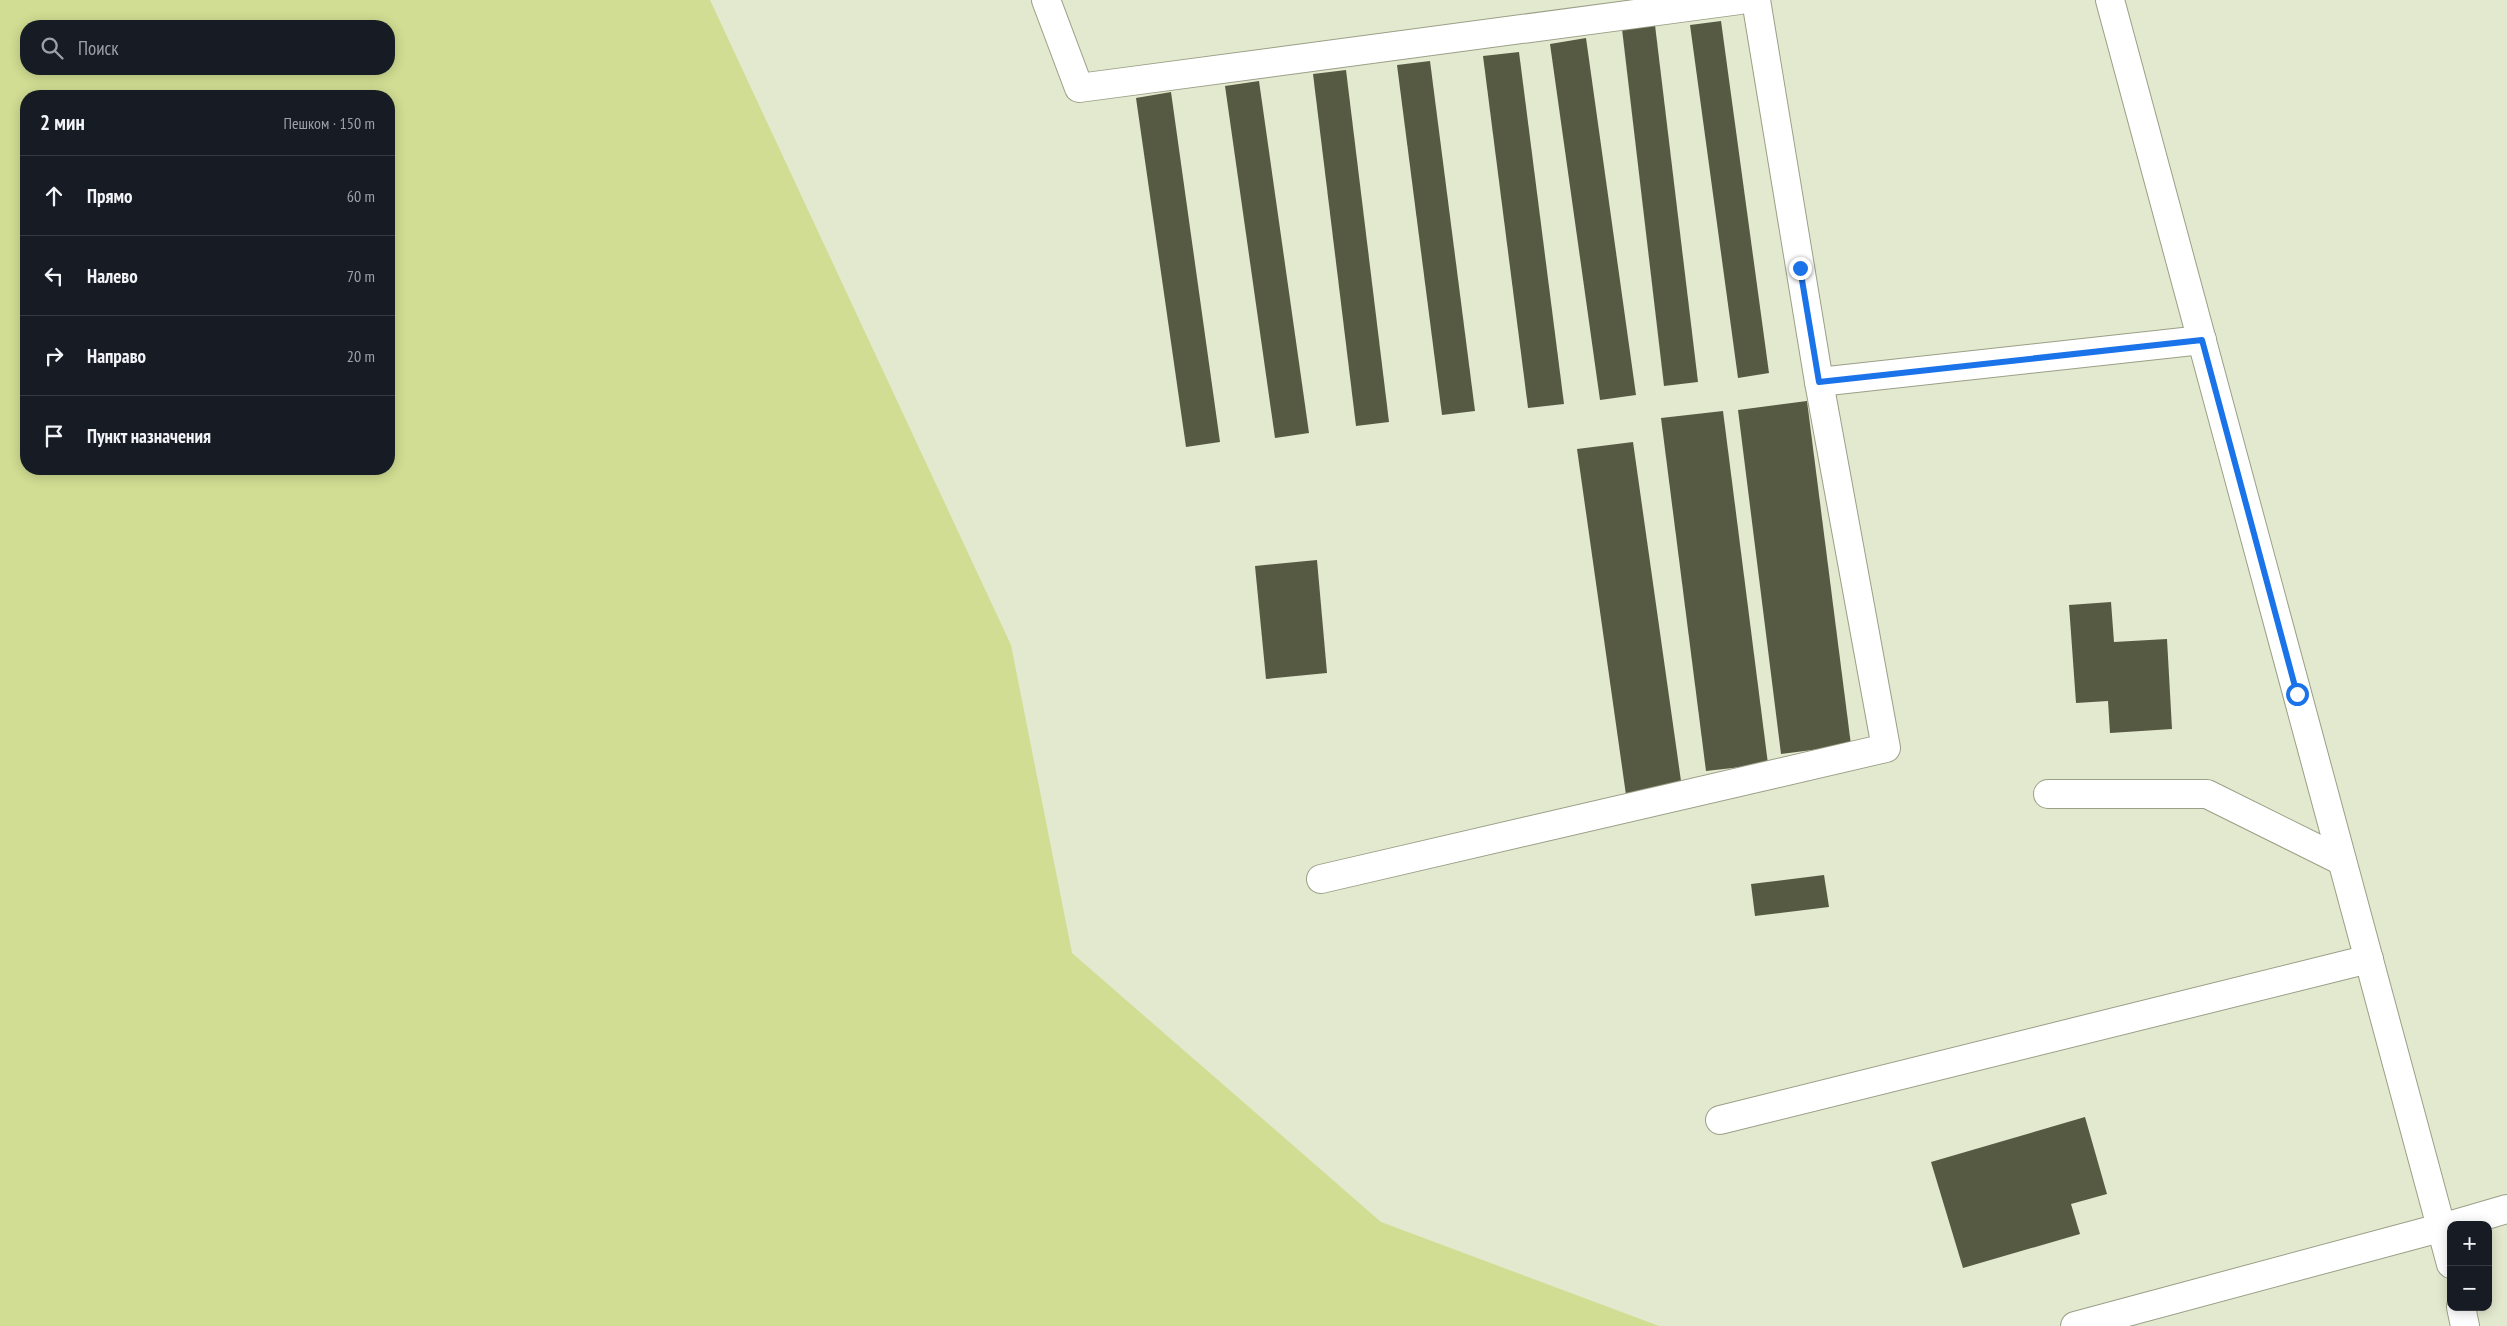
<!DOCTYPE html>
<html lang="ru">
<head>
<meta charset="utf-8">
<style>
	:root { --surface:#171b24; --page:#20242c; --text:#f1f3f6; --muted:#9ea1a6; --line:#363941 }
	body { margin:0; font-family:"PT Sans Narrow",sans-serif; background:var(--page); color:var(--text) }
	.controls { position:absolute; right:15px; bottom:15px; display:grid; overflow:hidden; border-radius:10px; box-shadow:0 2px 12px #0003 }
	.controls button { width:45px; height:45px; display:grid; place-items:center; padding:0; border:0; border-bottom:1px solid var(--line); background:var(--surface); color:var(--text); font:25px sans-serif }
	.stop { position:absolute; width:15px; height:15px; margin:-11px; border:4px solid #1a73e8; border-radius:50%; background:#fff }
	.stop.end { background:#1a73e8; border-color:#fff; box-shadow:0 1px 5px #0008 }
	.list { margin:0; padding:0; list-style:none }
	h2 { display:flex; justify-content:space-between; align-items:center; height:65px; margin:0; padding:0 20px; font-size:21px }
	h2 small { font-size:16px; font-weight:400; color:var(--muted) }
	.list li { display:grid; grid-template-columns:32px 1fr auto; gap:15px; align-items:center; box-sizing:border-box; height:80px; padding:0 20px; border-top:1px solid var(--line) }
	.list b { display:block; font-size:19px; white-space:nowrap }
	.list em { font-size:16px; font-style:normal; color:var(--muted) }
	.icon { flex:none; width:28px; height:28px; fill:none; stroke:currentColor; stroke-width:2; stroke-linecap:round; stroke-linejoin:round }
	.map { position:relative; flex:none; width:2507px; height:1326px; overflow:hidden }
	.search { position:absolute; background:var(--surface); box-shadow:0 2px 12px #0003; left:20px; top:20px; width:375px; height:55px; display:flex; align-items:center; gap:12px; box-sizing:border-box; padding:0 18px; border-radius:20px; color:var(--muted); font-size:19px }
	.panel { position:absolute; background:var(--surface); box-shadow:0 2px 12px #0003; left:20px; top:90px; width:375px; height:385px; border-radius:20px }
	.map>svg:first-child { display:block }
	.green { fill:#d1dd92; fill-rule:evenodd }
	.building { fill:#565a43 }
	.lines { fill:none; stroke-linecap:round; stroke-linejoin:round }
	.minor-casing { stroke:#9a9f87; stroke-width:30 }
	.minor { stroke:#fff; stroke-width:28 }
	.route { stroke:#1a73e8; stroke-width:6 }
</style>
</head>
<body>
<div class="map">
<svg width="2507" height="1326" viewBox="0 0 2507 1326">
	<rect width="100%" height="100%" fill="#e3e9ce"/>
	<path class="green" d="M0 0H710L1011 645 1072 953 1381 1222 1659 1326H0ZM26 26H389V69H26ZM26 96H389V469H26Z"/>
	<g class="building">
		<path d="M1721 21 1769 373 1738 378 1690 25Z"/>
		<path d="M1655 25 1698 382 1664 386 1622 29Z"/>
		<path d="M1586 38 1636 395 1600 400 1550 44Z"/>
		<path d="M1519 52 1564 404 1528 408 1483 56Z"/>
		<path d="M1430 61 1475 411 1442 415 1397 65Z"/>
		<path d="M1346 70 1389 422 1356 426 1313 74Z"/>
		<path d="M1259 81 1309 433 1275 438 1225 86Z"/>
		<path d="M1171 92 1220 442 1186 447 1136 98Z"/>
		<path d="M1807 401 1851 745 1781 754 1738 410Z"/>
		<path d="M1723 411 1768 764 1706 771 1661 418Z"/>
		<path d="M1633 442 1682 788 1626 795 1577 449Z"/>
		<path d="M1317 560 1327 673 1266 679 1255 566Z"/>
		<path d="M2111 602 2114 642 2167 639 2172 729 2110 733 2108 701 2076 703 2069 605Z"/>
		<path d="M1824 875 1829 907 1755 916 1751 884Z"/>
		<path d="M2085 1117 2107 1194 2071 1204 2080 1234 1963 1268 1931 1162Z"/>
	</g>
	<g class="lines">
		<defs>
			<g id="minor">
				<path d="M1046 0 1079 88 1740 0"/>
				<path d="M2110 0 2451 1264"/>
				<path d="M1819 382 2202 340"/>
				<path d="M2048 794H2207L2342 861"/>
				<path d="M1321 879 1886 748 1819 382 1756 0"/>
				<path d="M1720 1120 2369 959"/>
				<path d="M2452 1225 2507 1209"/>
				<path d="M2461 1307 2465 1326"/>
				<path d="M2075 1326 2451 1225"/>
			</g>
		</defs>
		<use href="#minor" class="minor-casing"/>
		<use href="#minor" class="minor"/>
	</g>
	<g class="lines">
		<path class="route" d="M1800 268 1819 382 2202 340 2297 694"/>
	</g>
</svg>
<div class="controls">
<button>+</button>
<button>−</button>
</div>
<div class="stop" style="left:2297px;top:694px"></div>
<div class="stop end" style="left:1800px;top:268px"></div>
<div class="search"><svg class="icon" aria-label="search" viewBox="0 0 24 24"><circle cx="10" cy="10" r="6"/><path d="M15 15l6 6"/></svg>Поиск</div>
<section class="panel">
<h2>2 мин<small>Пешком · 150 m</small></h2>
<ul class="list">
<li><svg class="icon" aria-label="ahead" viewBox="0 0 24 24"><path d="M12 20V5M6 11l6-6 6 6"/></svg><div><b>Прямо</b></div><em>60 m</em></li>
<li><svg class="icon" aria-label="left" viewBox="0 0 24 24"><path d="M17 20v-9H6M10 6l-5 5 5 5"/></svg><div><b>Налево</b></div><em>70 m</em></li>
<li><svg class="icon" aria-label="right" viewBox="0 0 24 24"><path d="M7 20v-9h11M14 6l5 5-5 5"/></svg><div><b>Направо</b></div><em>20 m</em></li>
<li><svg class="icon" aria-label="arrive" viewBox="0 0 24 24"><path d="M6 21V4h12l-3 4 3 4H6"/></svg><div><b>Пункт назначения</b></div></li>
</ul>
</section>
</div>
</body>
</html>
